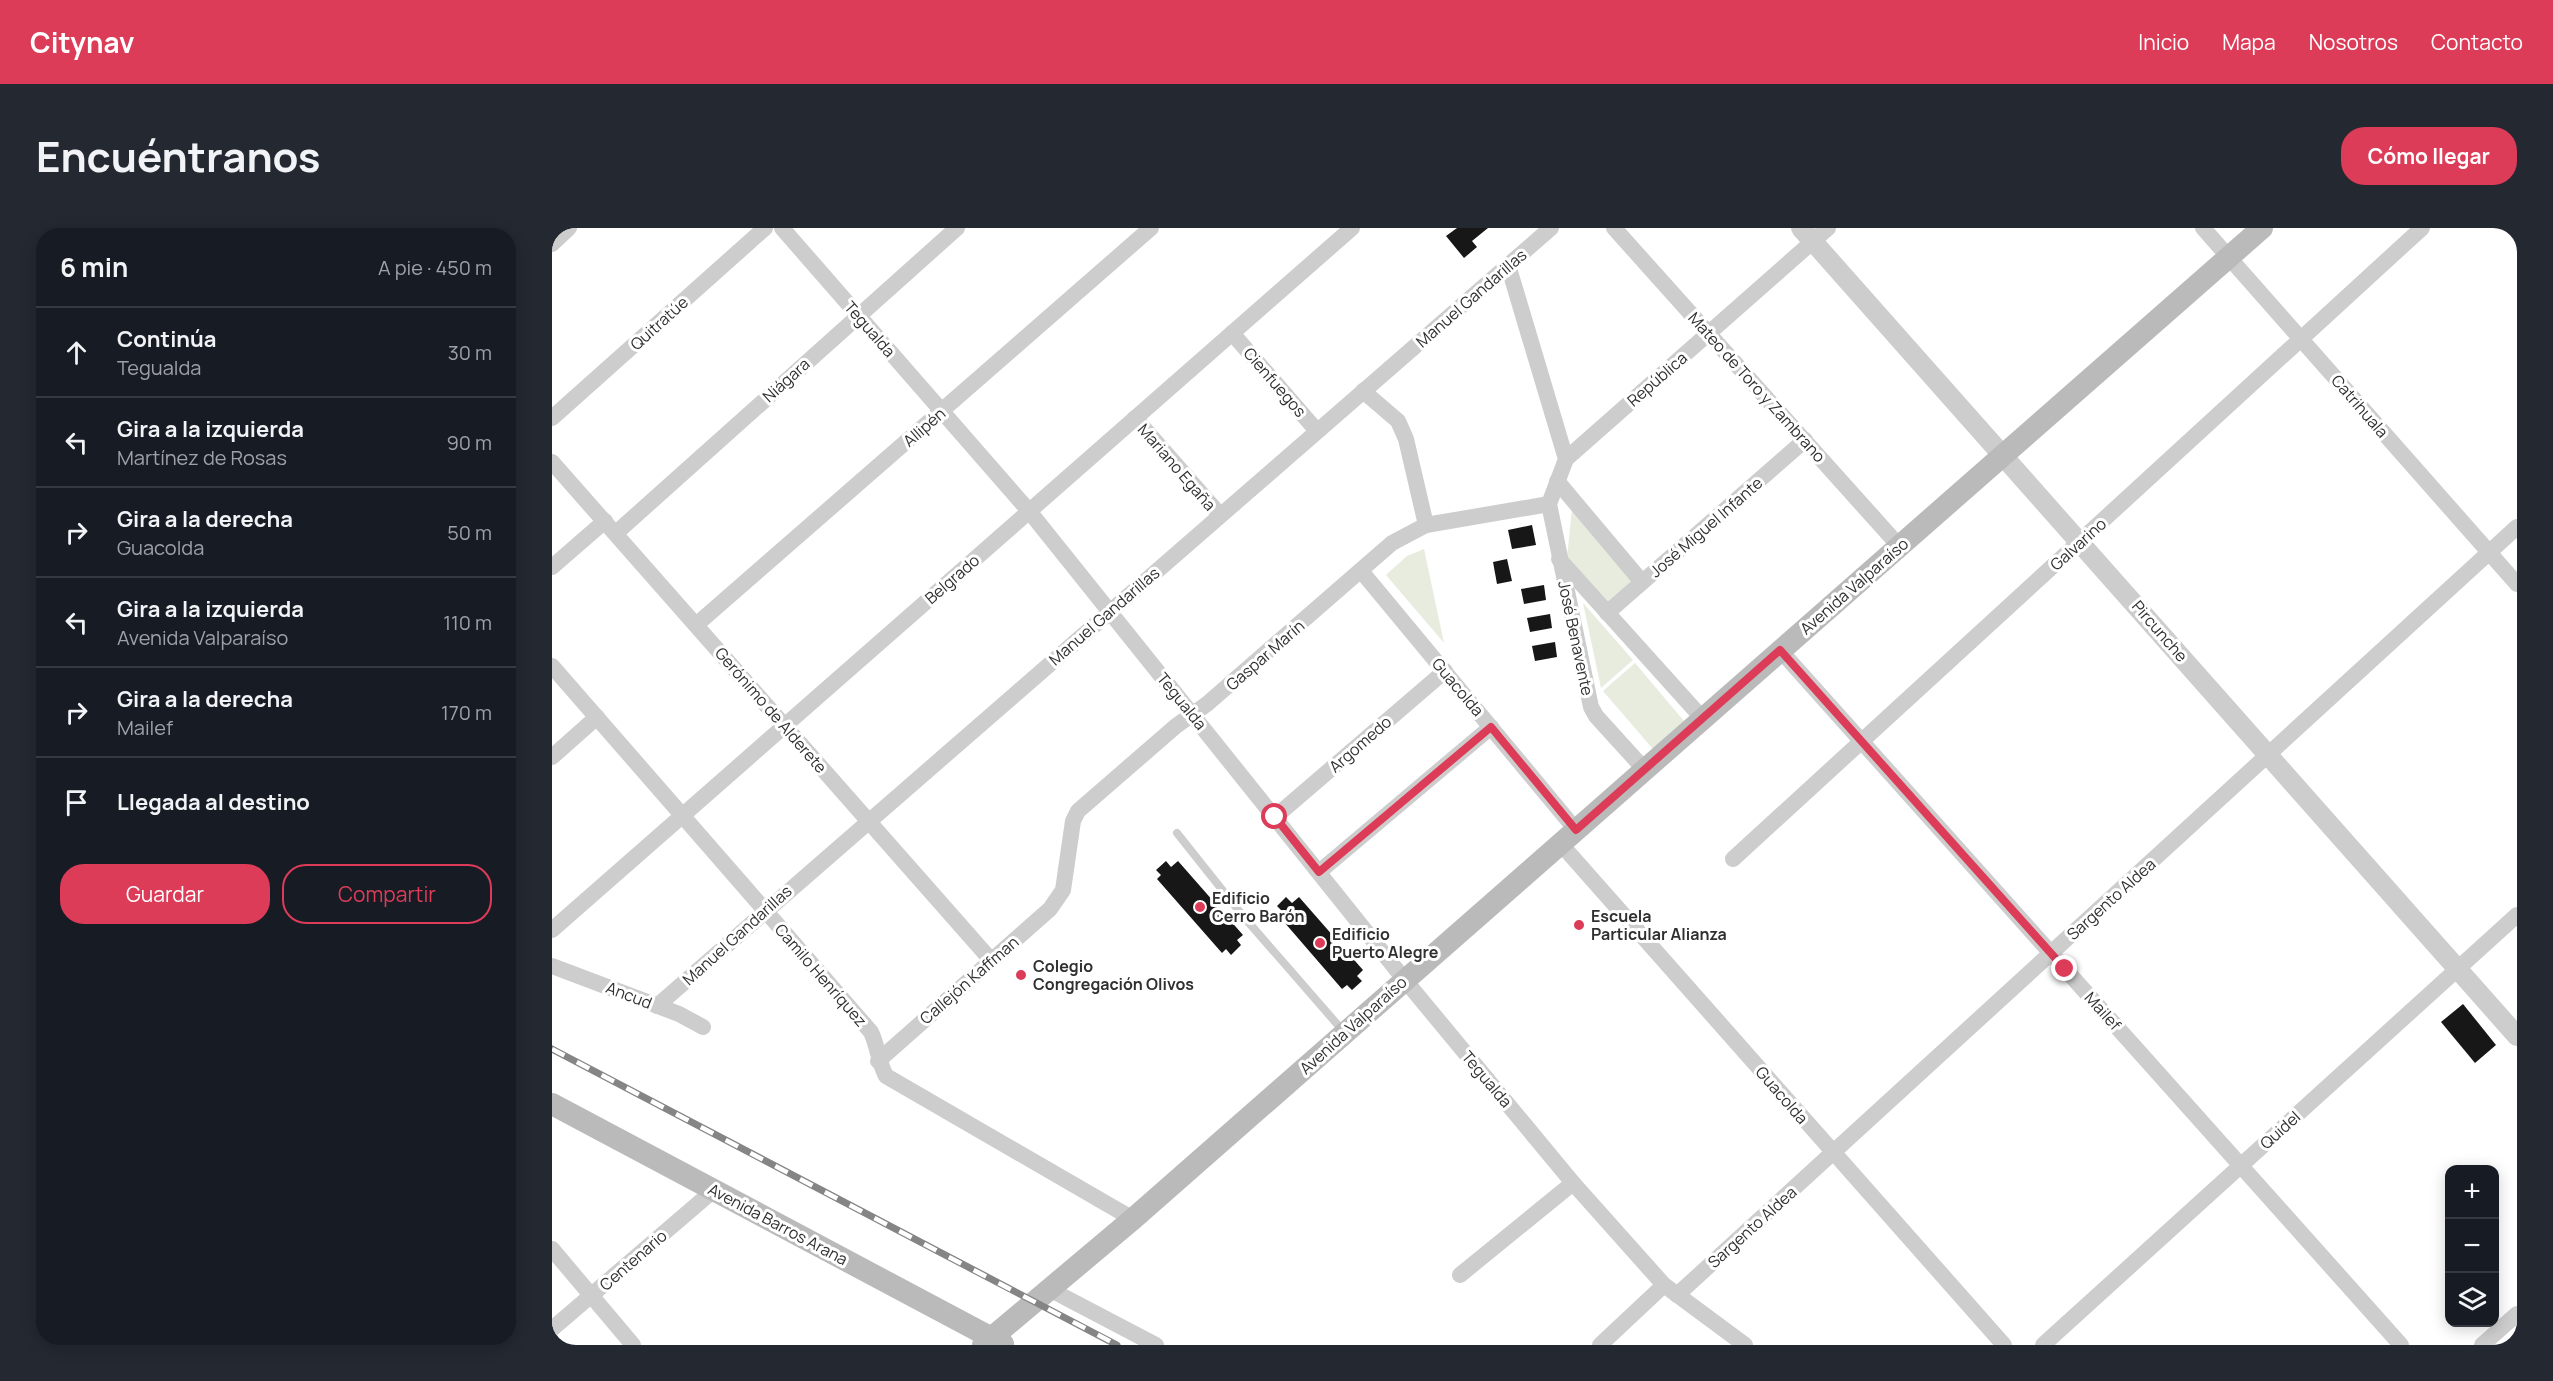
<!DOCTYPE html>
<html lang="es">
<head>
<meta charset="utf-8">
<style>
	:root { --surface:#171b24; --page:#242831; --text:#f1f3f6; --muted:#9ea1a6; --line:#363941; --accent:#dd3c58 }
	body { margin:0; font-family:Manrope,sans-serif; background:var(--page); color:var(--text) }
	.controls { position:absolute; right:18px; bottom:18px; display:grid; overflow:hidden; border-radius:12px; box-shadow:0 3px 15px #0003 }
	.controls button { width:54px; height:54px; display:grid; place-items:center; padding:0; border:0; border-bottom:2px solid var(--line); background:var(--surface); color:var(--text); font:30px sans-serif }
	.stop { position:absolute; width:18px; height:18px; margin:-14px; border:4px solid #dd3c58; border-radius:50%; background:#fff }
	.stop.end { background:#dd3c58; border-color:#fff; box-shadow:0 2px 6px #0008 }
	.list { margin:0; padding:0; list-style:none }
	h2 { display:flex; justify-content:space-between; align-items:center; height:78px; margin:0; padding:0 24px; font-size:26px }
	h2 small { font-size:20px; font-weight:400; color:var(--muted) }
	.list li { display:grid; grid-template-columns:39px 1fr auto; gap:18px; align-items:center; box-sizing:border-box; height:90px; padding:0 24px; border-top:2px solid var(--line) }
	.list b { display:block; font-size:22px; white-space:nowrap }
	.list p { margin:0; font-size:20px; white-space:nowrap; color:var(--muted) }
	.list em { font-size:20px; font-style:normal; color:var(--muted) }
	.actions { display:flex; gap:12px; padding:18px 24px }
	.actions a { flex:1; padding:14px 0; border:2px solid var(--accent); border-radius:24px; text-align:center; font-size:21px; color:var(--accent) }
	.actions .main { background:var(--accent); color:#fff }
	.icon { flex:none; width:33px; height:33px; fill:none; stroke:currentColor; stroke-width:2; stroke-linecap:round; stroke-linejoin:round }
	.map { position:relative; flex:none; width:1965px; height:1117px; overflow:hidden; border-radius:24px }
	header { display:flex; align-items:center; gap:36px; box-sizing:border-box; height:84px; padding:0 30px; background:var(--accent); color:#fff }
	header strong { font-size:28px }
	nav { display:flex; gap:33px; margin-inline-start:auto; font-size:21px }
	.intro { display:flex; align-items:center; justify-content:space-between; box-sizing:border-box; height:144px; padding:0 36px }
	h1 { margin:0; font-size:42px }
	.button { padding:15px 27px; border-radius:24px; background:var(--accent); color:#fff; font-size:21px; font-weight:700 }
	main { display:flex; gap:36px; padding:0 36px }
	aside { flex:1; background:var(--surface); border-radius:24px; box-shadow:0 3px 15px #0003 }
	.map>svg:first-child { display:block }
	.green { fill:#e7ecdf }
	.building { fill:#171717 }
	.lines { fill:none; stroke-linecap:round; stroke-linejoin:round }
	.service { stroke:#cdcdcd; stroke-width:8 }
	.minor { stroke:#cdcdcd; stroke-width:16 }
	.tertiary { stroke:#cdcdcd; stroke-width:20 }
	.secondary { stroke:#bababa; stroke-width:22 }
	.rail-casing { stroke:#858585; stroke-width:7 }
	.rail { stroke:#fff; stroke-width:4.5; stroke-dasharray:14; stroke-linecap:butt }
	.route { stroke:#dd3c58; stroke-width:8 }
	.poi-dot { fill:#dd3c58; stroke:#fff; stroke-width:2 }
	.labels { text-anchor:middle; stroke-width:6; stroke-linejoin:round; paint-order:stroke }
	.street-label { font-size:16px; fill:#303030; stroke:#fff }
	.poi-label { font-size:16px; font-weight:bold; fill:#303030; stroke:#fff; text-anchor:start }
</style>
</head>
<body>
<header>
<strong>Citynav</strong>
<nav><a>Inicio</a><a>Mapa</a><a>Nosotros</a><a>Contacto</a></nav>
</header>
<div class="intro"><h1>Encuéntranos</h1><a class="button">Cómo llegar</a></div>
<main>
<aside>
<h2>6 min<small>A pie · 450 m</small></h2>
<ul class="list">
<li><svg class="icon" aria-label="ahead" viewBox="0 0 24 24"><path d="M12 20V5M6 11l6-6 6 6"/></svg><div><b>Continúa</b><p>Tegualda</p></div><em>30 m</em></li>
<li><svg class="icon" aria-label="left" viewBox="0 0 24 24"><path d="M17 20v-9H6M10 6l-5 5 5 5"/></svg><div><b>Gira a la izquierda</b><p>Martínez de Rosas</p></div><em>90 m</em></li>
<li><svg class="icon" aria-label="right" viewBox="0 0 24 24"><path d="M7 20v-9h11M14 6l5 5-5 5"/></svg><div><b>Gira a la derecha</b><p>Guacolda</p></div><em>50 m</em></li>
<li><svg class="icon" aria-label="left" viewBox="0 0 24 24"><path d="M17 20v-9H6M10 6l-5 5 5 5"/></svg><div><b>Gira a la izquierda</b><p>Avenida Valparaíso</p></div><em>110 m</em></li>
<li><svg class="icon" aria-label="right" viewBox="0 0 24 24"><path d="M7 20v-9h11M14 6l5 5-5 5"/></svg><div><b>Gira a la derecha</b><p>Mailef</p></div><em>170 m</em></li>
<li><svg class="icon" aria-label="arrive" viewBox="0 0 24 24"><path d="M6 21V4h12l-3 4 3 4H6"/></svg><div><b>Llegada al destino</b></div></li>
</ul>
<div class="actions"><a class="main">Guardar</a><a>Compartir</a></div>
</aside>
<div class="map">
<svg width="1965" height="1117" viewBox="0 0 1965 1117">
	<rect width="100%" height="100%" fill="#fff"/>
	<g class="green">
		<path d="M1020 281 1087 359 1060 382 1015 330Z"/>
		<path d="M872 321 892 415 834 347 855 328Z"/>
		<path d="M1031 375 1081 432 1049 460Z"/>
		<path d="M1083 435 1132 493 1101 521 1051 463Z"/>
	</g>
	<g class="building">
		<path d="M905 0H936L920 13 925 19 912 30 894 8Z"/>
		<path d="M980 297 984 317 960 321 956 302Z"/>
		<path d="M955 331 960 353 945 356 941 334Z"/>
		<path d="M992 357 994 372 972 376 969 361Z"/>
		<path d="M998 386 1000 400 978 404 975 390Z"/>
		<path d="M1003 414 1005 429 983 433 980 418Z"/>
		<path d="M614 633 619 639 626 633 691 707 685 712 689 717 679 727 674 721 670 725 605 651 609 647 604 642Z"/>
		<path d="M734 669 740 675 747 669 811 742 805 748 810 753 800 762 795 757 790 761 726 687 730 683 725 678Z"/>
		<path d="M1911 776 1944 817 1923 835 1889 794Z"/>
	</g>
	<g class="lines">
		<path class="service" d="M625 605 691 688 792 804"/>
		<g class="minor">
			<path d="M230 0 477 283 852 751 1021 955 1112 1057 1193 1117"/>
			<path d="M1062 0 1348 319"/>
			<path d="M1651 0 1965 356"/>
			<path d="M0 16 17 0"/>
			<path d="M956 37 1014 231 997 276 1039 479 1044 488 1093 542"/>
			<path d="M680 105 765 203"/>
			<path d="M811 163 846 193 854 211 874 297"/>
			<path d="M0 190 213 0"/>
			<path d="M583 190 668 287"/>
			<path d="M1014 231 1276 0"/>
			<path d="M0 234 438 731"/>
			<path d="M1005 253 1090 354"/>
			<path d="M64 305 405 0"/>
			<path d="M1007 331 1151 491"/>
			<path d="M0 339 53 293"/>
			<path d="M810 344 1024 602"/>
			<path d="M1055 385 1253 212"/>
			<path d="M144 397 599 0"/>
			<path d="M1228 422 1849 1117"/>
			<path d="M0 438 319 804C326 819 326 833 334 848L581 991"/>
			<path d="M0 529 45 489"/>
			<path d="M723 589 893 443"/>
			<path d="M1008 615 1452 1117"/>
			<path d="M1181 631 1870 0"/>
			<path d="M767 644 939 499"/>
			<path d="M0 702 800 0"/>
			<path d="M0 738 127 786 151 799"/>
			<path d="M105 778 999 0"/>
			<path d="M326 833 498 681 511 662 521 593 526 583 624 498 655 476 840 315 874 297 997 276"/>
			<path d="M0 1021 81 1117"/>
			<path d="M908 1047 1021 955"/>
			<path d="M499 1062 604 1117"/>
			<path d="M1125 1067 1965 299"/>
			<path d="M0 1101 162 962"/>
			<path d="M1048 1117 1112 1057"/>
			<path d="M1491 1117 1965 687"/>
			<path d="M1930 1117 1965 1086"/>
		</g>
		<path class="tertiary" d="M1249 0 1965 808"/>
		<g class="secondary">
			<path d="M0 876 451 1116"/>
			<path d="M431 1117 581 991 1710 0"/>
		</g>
		<defs>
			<path id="rail" d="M0 821 565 1117"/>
		</defs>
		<use href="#rail" class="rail-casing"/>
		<use href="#rail" class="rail"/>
	</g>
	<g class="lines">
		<path class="route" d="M723 589 767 644 939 499 1024 602 1228 422 1513 741"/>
	</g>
	<g class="poi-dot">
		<circle cx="648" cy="679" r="6"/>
		<circle cx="1027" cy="697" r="6"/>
		<circle cx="768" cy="715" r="6"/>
		<circle cx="469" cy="747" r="6"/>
	</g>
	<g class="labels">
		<g class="street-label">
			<text transform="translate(919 70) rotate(-41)" y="6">Manuel Gandarillas</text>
			<text transform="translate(107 95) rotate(-42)" y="6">Quitratúe</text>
			<text transform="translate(318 101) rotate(49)" y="6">Tegualda</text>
			<text transform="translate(1105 151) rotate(-41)" y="6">República</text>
			<text transform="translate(234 152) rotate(-42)" y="6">Niágara</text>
			<text transform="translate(723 154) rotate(49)" y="6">Cienfuegos</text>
			<text transform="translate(1205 159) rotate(48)" y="6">Mateo de Toro y Zambrano</text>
			<text transform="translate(1808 178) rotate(49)" y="6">Catrihuala</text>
			<text transform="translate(372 199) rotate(-41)" y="6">Allipén</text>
			<text transform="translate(625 239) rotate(49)" y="6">Mariano Egaña</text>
			<text transform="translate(1154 299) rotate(-41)" y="6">José Miguel Infante</text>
			<text transform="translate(1526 316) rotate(-42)" y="6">Galvarino</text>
			<text transform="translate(400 351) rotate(-41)" y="6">Belgrado</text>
			<text transform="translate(1302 358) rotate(-41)" y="6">Avenida Valparaíso</text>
			<text transform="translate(552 388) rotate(-41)" y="6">Manuel Gandarillas</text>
			<text transform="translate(1608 403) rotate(49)" y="6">Pircunche</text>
			<text transform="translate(1024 410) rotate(78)" y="6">José Benavente</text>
			<text transform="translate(713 427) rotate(-41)" y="6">Gaspar Marín</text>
			<text transform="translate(906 459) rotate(50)" y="6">Guacolda</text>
			<text transform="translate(630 473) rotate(51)" y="6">Tegualda</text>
			<text transform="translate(219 482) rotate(49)" y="6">Gerónimo de Alderete</text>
			<text transform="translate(808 516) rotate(-41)" y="6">Argomedo</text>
			<text transform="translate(1559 671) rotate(-42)" y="6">Sargento Aldea</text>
			<text transform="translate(185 707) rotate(-42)" y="6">Manuel Gandarillas</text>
			<text transform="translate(269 747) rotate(49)" y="6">Camilo Henríquez</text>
			<text transform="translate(417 752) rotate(-41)" y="6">Callejón Kaffman</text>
			<text transform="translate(77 767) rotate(21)" y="6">Ancud</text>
			<text transform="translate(1551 783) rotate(48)" y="6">Mailef</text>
			<text transform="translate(801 797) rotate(-42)" y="6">Avenida Valparaíso</text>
			<text transform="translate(935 851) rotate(50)" y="6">Tegualda</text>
			<text transform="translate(1230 867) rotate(49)" y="6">Guacolda</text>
			<text transform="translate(1728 902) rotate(-42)" y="6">Quidel</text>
			<text transform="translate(226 996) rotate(28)" y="6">Avenida Barros Arana</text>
			<text transform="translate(1200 999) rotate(-42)" y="6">Sargento Aldea</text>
			<text transform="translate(81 1032) rotate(-41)" y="6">Centenario</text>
		</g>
		<g class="poi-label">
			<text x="660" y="676">Edificio<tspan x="660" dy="18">Cerro Barón</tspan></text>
			<text x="1039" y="694">Escuela<tspan x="1039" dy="18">Particular Alianza</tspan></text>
			<text x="780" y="712">Edificio<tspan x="780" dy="18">Puerto Alegre</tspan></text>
			<text x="481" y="744">Colegio<tspan x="481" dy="18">Congregación Olivos</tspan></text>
		</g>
	</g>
</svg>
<div class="controls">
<button>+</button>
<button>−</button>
<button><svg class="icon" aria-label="layers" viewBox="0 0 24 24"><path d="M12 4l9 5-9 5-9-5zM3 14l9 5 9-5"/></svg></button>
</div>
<div class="stop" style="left:723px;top:589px"></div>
<div class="stop end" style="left:1513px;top:741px"></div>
</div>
</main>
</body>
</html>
